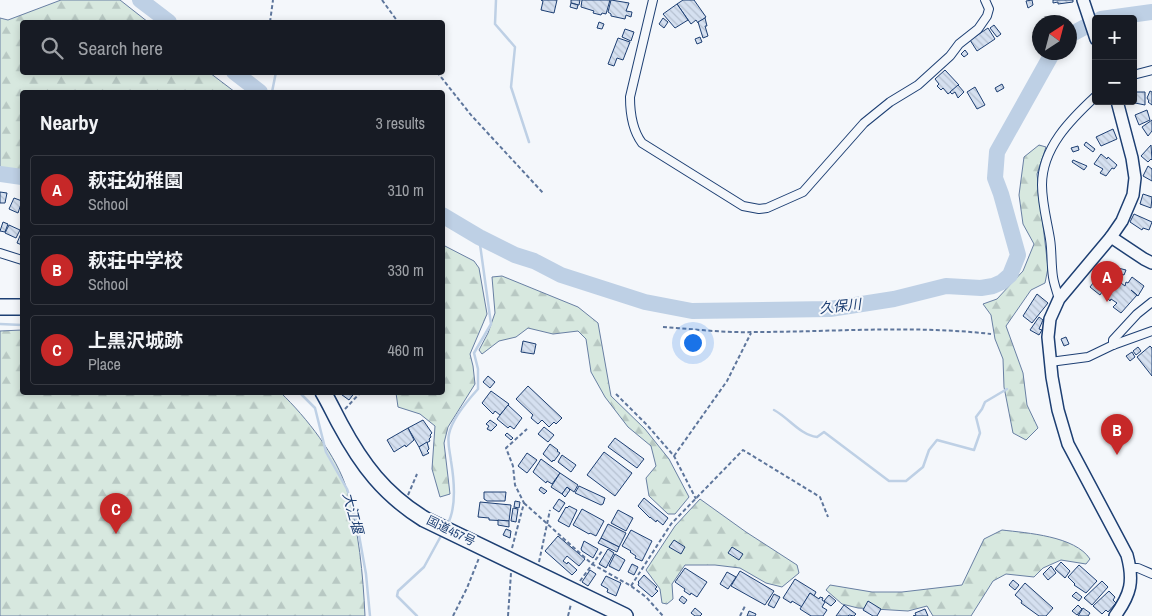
<!DOCTYPE html>
<html lang="en">
<head>
<meta charset="utf-8">
<style>
	:root { --surface:#171b24; --page:#20242c; --text:#f1f3f6; --muted:#9ea1a6; --line:#363941; --accent:#c62828 }
	body { margin:0; font-family:"Archivo Narrow","Noto Sans JP",sans-serif; background:var(--page); color:var(--text) }
	.controls { position:absolute; right:15px; top:15px; display:grid; overflow:hidden; border-radius:5px; box-shadow:0 2px 8px #0003 }
	.controls button { width:45px; height:45px; display:grid; place-items:center; padding:0; border:0; border-bottom:1px solid var(--line); background:var(--surface); color:var(--text); font:25px sans-serif }
	.compass { position:absolute; left:1032px; top:15px; width:45px; height:45px; border-radius:50%; background:var(--surface); box-shadow:0 2px 8px #0003; rotate:36deg }
	.you { position:absolute; left:692px; top:342px; width:18px; height:18px; margin:-12px; border:4px solid #fff; border-radius:50%; background:#1a73e8; box-shadow:0 0 0 8px #1a73e833 }
	.badge { display:grid; place-items:center; width:32px; height:32px; border-radius:50%; background:var(--accent); color:#fff; font-size:16px; font-weight:700 }
	.pin { position:absolute; translate:-50% -41px; filter:drop-shadow(0 1px 2px #0008) }
	.pin::after { content:''; position:absolute; top:26px; width:18px; height:15px; background:inherit; clip-path:polygon(0 0,100% 0,50% 100%) }
	.list { margin:0; padding:0; list-style:none }
	h2 { display:flex; justify-content:space-between; align-items:center; height:65px; margin:0; padding:0 20px; font-size:21px }
	h2 small { font-size:16px; font-weight:400; color:var(--muted) }
	.list li { display:grid; grid-template-columns:32px 1fr auto; gap:15px; align-items:center; box-sizing:border-box; height:70px; margin:0 10px 10px; padding:0 10px; border:1px solid var(--line); border-radius:5px }
	.list b { display:block; font-size:19px; white-space:nowrap }
	.list p { margin:0; font-size:16px; white-space:nowrap; color:var(--muted) }
	.list em { font-size:16px; font-style:normal; color:var(--muted) }
	.icon { flex:none; width:28px; height:28px; fill:none; stroke:currentColor; stroke-width:2; stroke-linecap:round; stroke-linejoin:round }
	.map { position:relative; flex:none; width:1152px; height:616px; overflow:hidden }
	.search { position:absolute; background:var(--surface); box-shadow:0 2px 8px #0003; left:20px; top:20px; width:425px; height:55px; display:flex; align-items:center; gap:12px; box-sizing:border-box; padding:0 18px; border-radius:5px; color:var(--muted); font-size:19px }
	.panel { position:absolute; background:var(--surface); box-shadow:0 2px 8px #0003; left:20px; top:90px; width:425px; height:305px; border-radius:5px }
	.map>svg:first-child { display:block }
	.forest { fill:url(#forest-firs); stroke:#687fa3 }
	.lines { fill:none; stroke-linecap:round; stroke-linejoin:round }
	.stream { stroke:#bed0e5; stroke-width:2.5 }
	.river { stroke:#bed0e5; stroke-width:16 }
	.building { fill:url(#building-back-hatch); stroke:#1d3f73 }
	.street-casing { stroke:#1d3f73; stroke-width:10 }
	.secondary-casing { stroke:#1d3f73; stroke-width:14 }
	.highway-casing { stroke:#1d3f73; stroke-width:18 }
	.path { stroke:#5e769c; stroke-width:2; stroke-dasharray:4 2.5; stroke-linecap:butt }
	.street { stroke:#f4f7fb; stroke-width:8 }
	.secondary { stroke:#f4f7fb; stroke-width:11 }
	.highway { stroke:#f4f7fb; stroke-width:15 }
	.labels { text-anchor:middle; stroke-width:4; stroke-linejoin:round; paint-order:stroke }
	.street-label { font-size:12px; fill:#1d3f73; stroke:#f4f7fb }
	.water-label { font-size:14px; font-style:italic; fill:#1d3f73; stroke:#f4f7fb }
</style>
</head>
<body>
<div class="map">
<svg width="1152" height="616" viewBox="0 0 1152 616">
	<defs>
		<pattern id="forest-firs" width="22" height="20" patternUnits="userSpaceOnUse" patternTransform="scale(1.25)"><rect width="22" height="20" fill="#d7e8df"/><path d="M5 1l3.5 6h-7zM16 11l3.5 6h-7z" fill="#b8c8c3"/></pattern>
		<pattern id="building-back-hatch" width="6" height="6" patternUnits="userSpaceOnUse" patternTransform="scale(1.25)"><rect width="6" height="6" fill="#d5e0f0"/><path d="M-1 5l2 2M0 0l6 6M5-1l2 2" fill="none" stroke="#b6c1d1"/></pattern>
	</defs>
	<rect width="100%" height="100%" fill="#f4f7fb"/>
	<g class="forest">
		<path d="M61 0H120L148 22H22V72L210 73 235 92H22V177H0V18L8 20Z"/>
		<path d="M1039 145 1046 147 1037 174 1048 268 1045 283 1031 290 1006 326 1023 373 1027 405 1038 428 1026 440 1013 433 1004 387 1003 359 995 339 991 315 983 304 997 299 1023 271 1034 244 1023 224 1019 195 1024 157Z"/>
		<path d="M443 245 474 261 479 268 487 314 470 354 473 366 475 384 448 427 444 443 450 494 440 497 432 469 435 426 420 414 398 407 396 393 442 392Z"/>
		<path d="M502 276 578 307 598 323 611 396 645 429 669 459 689 497 675 514H668L649 496 646 478 656 466 651 446 628 427 605 397 591 372 586 339 578 331 553 334 528 328 516 337 499 341 482 354 479 350 488 333 495 313 492 277Z"/>
		<path d="M22 330V392L281 393C306 417 337 456 347 490 359 531 363 574 365 616H0V331Z"/>
		<path d="M700 499 746 532 797 565 799 573 782 587 766 583 740 568 715 565H685L672 584 673 599 667 604 662 603 660 589 646 570 675 526Z"/>
		<path d="M1002 530C1027 533 1075 536 1090 559L1086 564 1061 560 1043 568 1034 577 1006 574 993 581 971 616H933L927 606 908 611 858 608 842 604 826 590 830 585 872 592H902L962 585 984 539Z"/>
	</g>
	<g class="lines">
		<g class="stream">
			<path d="M496 0 495 24 515 47 511 87 529 142"/>
			<path d="M272 92 276 72"/>
			<path d="M0 324 22 325"/>
			<path d="M299 392 315 408 326 452 347 489 355 513 366 574 370 616"/>
			<path d="M774 410C789 418 800 435 817 437L824 432 889 481H906L923 467 929 450 937 440 974 450 980 433 976 417 982 409 985 402 1007 389"/>
			<path d="M447 525C457 508 454 479 451 461 450 452 447 443 449 434 452 419 468 400 478 389V369L474 353 491 324 479 237"/>
			<path d="M417 616 397 596 398 591 424 567 442 534"/>
		</g>
		<g class="river">
			<path d="M140 0 169 22"/>
			<path d="M1101 19 1152 12"/>
			<path d="M1070 35 1096 21"/>
			<path d="M234 72 260 92"/>
			<path d="M0 174 22 177"/>
			<path d="M442 215 479 237 515 255 534 261 561 275 645 302 692 311 830 309 894 299 946 286 981 288 993 286 1002 282 1010 275 1018 255 1001 194 995 178 997 152 1053 52"/>
		</g>
	</g>
	<g class="building">
		<path d="M541 0H557L554 13 541 10 543 1Z"/>
		<path d="M571 0H580L579 5 571 3Z"/>
		<path d="M582 0H610L606 14 602 13 601 15 593 13 594 11 581 7Z"/>
		<path d="M611 0 629 3 626 11 632 12 631 17 626 15 625 19 611 16V14L608 12Z"/>
		<path d="M683 0H694L706 17 698 23 696 20 691 24 677 4Z"/>
		<path d="M1032 0 1033 5 1028 8 1026 1Z"/>
		<path d="M1053 0H1073V2L1058 4V2L1053 3Z"/>
		<path d="M571 3 578 5 577 9 570 7Z"/>
		<path d="M677 4 688 20 675 28 663 14Z"/>
		<path d="M663 18 668 22 664 28 659 24Z"/>
		<path d="M705 18 707 26H705L708 36 703 38 698 22Z"/>
		<path d="M599 22 604 24 602 29 597 28Z"/>
		<path d="M994 25 1001 34 997 37 990 28Z"/>
		<path d="M988 28 995 39 977 51 970 40Z"/>
		<path d="M625 29 634 32 631 41 622 37Z"/>
		<path d="M700 37 702 42 697 44 695 39Z"/>
		<path d="M618 38 630 42 623 60 617 58 614 66 608 64Z"/>
		<path d="M965 50 968 54 964 57 961 54Z"/>
		<path d="M945 70 959 85 948 94 943 88 941 90 937 86 939 84 935 79Z"/>
		<path d="M1002 84 1004 88 997 92 995 88Z"/>
		<path d="M958 85 964 92 958 98 955 92 952 94 950 92Z"/>
		<path d="M975 87 985 105 977 109 967 92Z"/>
		<path d="M1150 91 1152 92V105L1148 102 1149 101 1147 98Z"/>
		<path d="M1133 92H1145V105L1130 102 1133 101Z"/>
		<path d="M1147 110 1150 120 1139 125 1135 115Z"/>
		<path d="M1152 120V131L1148 136 1142 127Z"/>
		<path d="M1113 129 1117 139 1101 146 1096 137Z"/>
		<path d="M1086 142 1095 149 1093 152 1084 145Z"/>
		<path d="M1151 145 1152 160 1151 159 1148 162 1141 156Z"/>
		<path d="M1078 146 1079 150 1073 152 1071 148Z"/>
		<path d="M1101 154 1107 159 1108 157 1117 165 1114 169 1112 168 1106 176 1100 173 1103 169 1094 164Z"/>
		<path d="M1073 160 1087 166 1084 170 1072 162Z"/>
		<path d="M1148 166 1152 169V181L1143 176Z"/>
		<path d="M0 192 7 193 5 203H0Z"/>
		<path d="M1143 194 1152 197 1151 208 1140 204Z"/>
		<path d="M14 198 22 201 18 213 9 209Z"/>
		<path d="M1134 214 1152 222 1149 230 1143 228 1142 230 1130 222Z"/>
		<path d="M3 222 8 224 5 232 0 231Z"/>
		<path d="M9 225 20 230 16 238 5 233Z"/>
		<path d="M22 231V245L17 243Z"/>
		<path d="M1118 268 1126 270 1124 275 1117 273Z"/>
		<path d="M1103 270 1125 286 1126 282 1128 283 1132 277 1144 286 1138 296 1131 290 1137 295 1121 313 1113 307 1117 303 1111 299 1110 301 1102 292 1100 295 1090 287Z"/>
		<path d="M1037 294 1048 303 1032 323 1023 316Z"/>
		<path d="M1039 317 1043 320 1039 329 1042 330 1039 335 1030 330Z"/>
		<path d="M1066 337 1069 344 1064 346 1061 339Z"/>
		<path d="M523 341 536 344 534 354 521 352Z"/>
		<path d="M1150 346 1152 348V376L1137 357Z"/>
		<path d="M1138 347 1141 351 1136 355 1133 351Z"/>
		<path d="M1132 352 1135 357 1130 361 1126 356Z"/>
		<path d="M488 376 495 382 490 388 483 382Z"/>
		<path d="M528 386 562 418 556 424 554 422 549 427 542 420 538 424 531 418 533 415 516 399Z"/>
		<path d="M491 391 509 404 500 415 495 411 493 414 482 403Z"/>
		<path d="M338 392H355L349 400Z"/>
		<path d="M508 405 522 418 514 429 510 426 508 428 497 419Z"/>
		<path d="M423 420 432 433 430 435 431 437 429 439 430 441 419 447 408 428Z"/>
		<path d="M490 420 497 425 491 431 487 429 489 426 486 424Z"/>
		<path d="M544 427 554 435 548 442 538 434Z"/>
		<path d="M408 428 414 440 406 447 405 445 394 452 387 440Z"/>
		<path d="M507 433 513 438 511 440 505 435Z"/>
		<path d="M615 438 644 459 637 468 608 447Z"/>
		<path d="M427 442 429 449 427 451 429 453 423 456 419 447Z"/>
		<path d="M550 444 558 450 557 451 560 453 554 461 553 460 552 462 543 454Z"/>
		<path d="M604 452 632 473 615 496 587 475Z"/>
		<path d="M527 453 537 460 527 473 518 466Z"/>
		<path d="M562 455 576 465 571 472 558 462Z"/>
		<path d="M541 459 560 473 552 484 547 481 546 483 533 472Z"/>
		<path d="M560 473 578 485 574 492 567 487 562 494 551 487Z"/>
		<path d="M579 486 605 498 603 504 601 505 575 493Z"/>
		<path d="M541 487 547 491 544 494 539 490Z"/>
		<path d="M567 487 570 490 565 497 562 494Z"/>
		<path d="M484 492H506L505 501H487L484 499Z"/>
		<path d="M644 498 668 518 663 525 657 520 656 522 650 517V518L638 506Z"/>
		<path d="M559 499 565 503 559 512 553 508Z"/>
		<path d="M515 501 520 502 519 508 514 507Z"/>
		<path d="M480 502 511 505 509 521 489 520V518L478 517Z"/>
		<path d="M569 506 577 510 569 527 558 521 566 507 567 508Z"/>
		<path d="M513 508 518 509 516 522 511 521Z"/>
		<path d="M582 509 604 521 596 536 590 533 589 534 573 525Z"/>
		<path d="M618 510 633 518 626 531 611 523Z"/>
		<path d="M498 520 509 521V527L498 525Z"/>
		<path d="M608 524 626 533 619 547 601 538Z"/>
		<path d="M506 529 511 531 510 538 503 535Z"/>
		<path d="M631 530 652 541 642 561 635 558 636 556 630 552 631 551 622 546Z"/>
		<path d="M558 536 585 559 579 566 567 556 563 561 567 564 568 562 577 570 572 575 545 551Z"/>
		<path d="M601 538 619 547 617 552 598 543Z"/>
		<path d="M674 540 685 547 681 554 669 547Z"/>
		<path d="M584 541 598 549 593 558 582 551 581 549Z"/>
		<path d="M732 547 743 554 739 560 728 553Z"/>
		<path d="M608 549 614 553 606 568 599 564Z"/>
		<path d="M615 554 625 560 619 571 609 566Z"/>
		<path d="M1061 562 1070 571 1065 578 1055 569Z"/>
		<path d="M632 564 638 567 634 575 628 572Z"/>
		<path d="M1079 565 1097 581 1086 593 1074 585 1075 584 1068 577Z"/>
		<path d="M1051 566 1056 573 1048 580 1043 574Z"/>
		<path d="M685 568 707 582 697 597 691 593 690 595 684 591 685 589 675 582Z"/>
		<path d="M590 570 596 574 588 586 582 582Z"/>
		<path d="M740 571 774 591 765 605 731 586Z"/>
		<path d="M727 572 736 577 728 589 720 584Z"/>
		<path d="M644 575 657 587 655 589 658 591 652 597 638 585 639 583 638 582Z"/>
		<path d="M606 576 621 583 616 596 607 592 608 589 601 585Z"/>
		<path d="M795 579 816 592 814 596 810 593 802 607 792 601 791 603 783 598Z"/>
		<path d="M1013 580 1019 585 1015 590 1009 585Z"/>
		<path d="M1102 581 1108 587 1092 605 1084 598Z"/>
		<path d="M1025 583 1053 608 1046 616H1039L1021 603 1022 601 1015 595Z"/>
		<path d="M1109 591 1115 597 1113 600 1116 603 1108 612 1106 610 1102 614 1093 606Z"/>
		<path d="M1076 592 1082 597 1079 601 1072 596Z"/>
		<path d="M810 593 819 599 820 597 823 598 822 600 825 602 822 607 827 610 823 616H811L800 609Z"/>
		<path d="M774 594 780 597 774 608 768 605Z"/>
		<path d="M829 595 836 601 831 606 824 601Z"/>
		<path d="M682 596 687 600 684 604 679 600Z"/>
		<path d="M868 601 881 609 877 616H873L863 610Z"/>
		<path d="M844 605 856 614 854 616 849 615 848 616H836Z"/>
		<path d="M1078 605 1082 609 1077 615 1072 611Z"/>
		<path d="M695 608 702 614 700 616H695L691 613Z"/>
		<path d="M1083 608 1090 613 1088 616H1078Z"/>
		<path d="M925 609 928 616H913L916 615 915 613Z"/>
		<path d="M749 611 756 614 755 616H747Z"/>
	</g>
	<g class="lines">
		<defs>
			<g id="street">
				<path d="M653 0 630 97C630 112 633 131 642 143L743 206 759 209 767 208 803 192 864 123 890 102 918 85 950 56 959 44 978 29 987 16 989 9 985 0"/>
				<path d="M1133 75 1152 70"/>
				<path d="M0 253 22 260"/>
				<path d="M1059 299C1057 292 1054 284 1053 277 1051 264 1052 251 1050 239 1047 221 1042 203 1042 185 1042 148 1070 120 1096 96"/>
				<path d="M1113 345V340L1137 314 1152 302"/>
				<path d="M1050 362 1088 357 1113 345 1152 331"/>
				<path d="M1130 568H1138L1152 574"/>
			</g>
			<g id="secondary">
				<path d="M1083 0 1096 39"/>
				<path d="M1111 237 1144 259 1152 263"/>
				<path d="M1115 616C1131 594 1134 581 1127 555L1068 444 1058 410 1052 377 1048 337 1050 319 1059 299 1111 237 1122 221 1133 195 1135 178 1132 158 1117 101"/>
			</g>
			<g id="highway">
				<path d="M0 307H22"/>
				<path d="M323 392C329 402 334 413 340 424 362 465 384 494 424 519L625 616"/>
			</g>
		</defs>
		<use href="#street" class="street-casing"/>
		<use href="#secondary" class="secondary-casing"/>
		<use href="#highway" class="highway-casing"/>
		<g class="path">
			<path d="M382 0 398 22"/>
			<path d="M270 22 273 0"/>
			<path d="M437 72 471 115 544 194"/>
			<path d="M663 327C693 329 724 333 754 332 833 332 913 325 991 334"/>
			<path d="M616 394 647 425 674 456 696 499"/>
			<path d="M345 409 361 392"/>
			<path d="M674 456 727 381 751 333"/>
			<path d="M408 495 417 474"/>
			<path d="M524 503 592 564 631 586 646 597 663 616"/>
			<path d="M512 548 524 503 515 485 513 466 506 448 527 429"/>
			<path d="M539 562 550 510"/>
			<path d="M580 581 602 551"/>
			<path d="M631 586 671 524 743 450 820 497 828 517"/>
			<path d="M453 616 467 588 479 558"/>
			<path d="M508 616 511 573"/>
			<path d="M568 616 571 604"/>
			<path d="M740 616 745 606"/>
		</g>
		<use href="#street" class="street"/>
		<use href="#secondary" class="secondary"/>
		<use href="#highway" class="highway"/>
	</g>
	<g class="labels">
		<g class="street-label">
			<text transform="translate(451 531) rotate(26)" y="4">国道457号</text>
		</g>
		<g class="water-label">
			<text transform="translate(840 306) rotate(-6)" y="5">久保川</text>
			<text transform="translate(353 513) rotate(75)" y="5">大江堰</text>
		</g>
	</g>
</svg>
<div class="controls">
<button>+</button>
<button>−</button>
</div>
<svg class="compass" viewBox="-18 -18 36 36"><path d="M0-13l5 13h-10z" fill="#e53935"/><path d="M0 13l5-13h-10z" fill="#9ea1a6"/></svg>
<div class="you"></div>
<div class="pin badge" style="left:1107px;top:302px">A</div>
<div class="pin badge" style="left:1117px;top:455px">B</div>
<div class="pin badge" style="left:116px;top:534px">C</div>
<div class="search"><svg class="icon" aria-label="search" viewBox="0 0 24 24"><circle cx="10" cy="10" r="6"/><path d="M15 15l6 6"/></svg>Search here</div>
<section class="panel">
<h2>Nearby<small>3 results</small></h2>
<ul class="list">
<li><span class="badge">A</span><div><b>萩荘幼稚園</b><p>School</p></div><em>310 m</em></li>
<li><span class="badge">B</span><div><b>萩荘中学校</b><p>School</p></div><em>330 m</em></li>
<li><span class="badge">C</span><div><b>上黒沢城跡</b><p>Place</p></div><em>460 m</em></li>
</ul>
</section>
</div>
</body>
</html>
